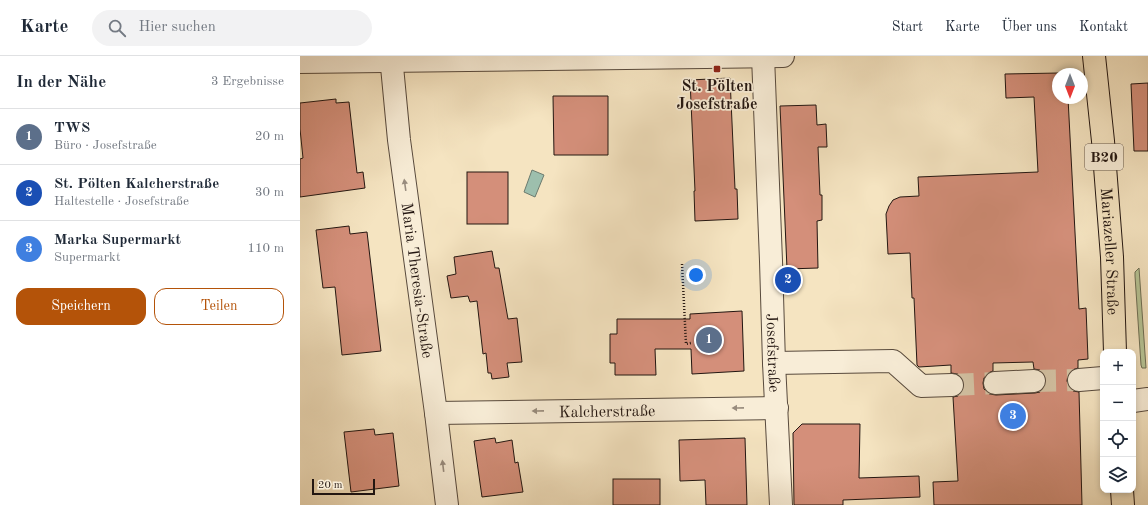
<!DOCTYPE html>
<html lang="de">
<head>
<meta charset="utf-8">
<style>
	:root { --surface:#fff; --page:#f2f2f3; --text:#1f2937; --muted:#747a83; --line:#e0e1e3; --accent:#b45309 }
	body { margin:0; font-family:"Old Standard TT",serif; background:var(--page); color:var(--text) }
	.controls { position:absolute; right:12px; bottom:12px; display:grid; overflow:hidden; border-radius:8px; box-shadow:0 2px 6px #0003 }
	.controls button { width:36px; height:36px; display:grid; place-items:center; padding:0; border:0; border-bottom:1px solid var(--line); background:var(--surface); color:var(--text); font:20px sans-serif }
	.compass { position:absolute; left:752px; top:12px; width:36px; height:36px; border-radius:50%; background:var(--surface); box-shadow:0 2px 6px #0003; rotate:180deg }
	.scale { position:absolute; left:12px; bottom:10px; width:63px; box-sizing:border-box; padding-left:4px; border:2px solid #231611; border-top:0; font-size:11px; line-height:14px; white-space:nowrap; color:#231611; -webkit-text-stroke:3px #f8edd7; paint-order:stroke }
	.you { position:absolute; left:396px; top:219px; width:14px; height:14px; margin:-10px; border:3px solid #fff; border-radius:50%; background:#1a73e8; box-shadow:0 0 0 6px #1a73e833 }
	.badge { display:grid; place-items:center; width:26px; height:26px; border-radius:50%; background:var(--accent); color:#fff; font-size:13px; font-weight:700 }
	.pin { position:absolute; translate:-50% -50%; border:2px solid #fff; box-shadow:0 1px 4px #0006 }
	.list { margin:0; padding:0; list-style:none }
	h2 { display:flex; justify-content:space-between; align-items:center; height:52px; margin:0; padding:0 16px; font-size:17px }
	h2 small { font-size:13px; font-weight:400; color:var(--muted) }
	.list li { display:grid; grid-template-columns:26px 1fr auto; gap:12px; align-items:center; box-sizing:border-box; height:56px; padding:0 16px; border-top:1px solid var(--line) }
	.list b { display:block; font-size:15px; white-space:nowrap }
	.list p { margin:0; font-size:13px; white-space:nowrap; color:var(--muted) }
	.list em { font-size:13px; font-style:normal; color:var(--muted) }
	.actions { display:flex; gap:8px; padding:12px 16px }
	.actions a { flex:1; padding:9px 0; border:1px solid var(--accent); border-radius:12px; text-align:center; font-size:14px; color:var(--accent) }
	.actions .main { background:var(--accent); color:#fff }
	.icon { flex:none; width:22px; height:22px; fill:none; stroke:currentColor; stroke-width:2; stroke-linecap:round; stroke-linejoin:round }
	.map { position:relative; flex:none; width:848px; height:449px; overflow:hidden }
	header { display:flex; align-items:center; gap:24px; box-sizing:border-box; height:56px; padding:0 20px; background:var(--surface); border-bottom:1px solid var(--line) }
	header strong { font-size:19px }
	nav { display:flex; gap:22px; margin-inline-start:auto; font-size:14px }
	.search { width:280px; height:36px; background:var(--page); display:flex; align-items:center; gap:10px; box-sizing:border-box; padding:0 14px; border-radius:22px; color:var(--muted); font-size:15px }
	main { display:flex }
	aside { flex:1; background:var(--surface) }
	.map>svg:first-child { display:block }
	.green { fill:#b7c596; stroke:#6d6e54 }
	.water { fill:#9dbfad; stroke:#6c7b6f }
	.building { fill:#d48f7a; stroke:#231611; fill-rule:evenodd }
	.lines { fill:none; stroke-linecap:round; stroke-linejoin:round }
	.minor-tunnel { stroke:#d6c5a7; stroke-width:22; stroke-dasharray:22 11; stroke-linecap:butt }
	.minor-casing { stroke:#584a3d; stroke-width:24 }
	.major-casing { stroke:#231611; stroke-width:24 }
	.path { stroke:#231611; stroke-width:2.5; stroke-dasharray:1 2; stroke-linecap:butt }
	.minor { stroke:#f8edd7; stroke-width:22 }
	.major { stroke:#f5e4c1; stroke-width:22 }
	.oneway { fill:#988c7e }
	.poi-dot { fill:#8f2418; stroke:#f8edd7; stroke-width:1.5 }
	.labels { text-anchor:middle; stroke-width:3.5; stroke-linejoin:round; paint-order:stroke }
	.shield { fill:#f8edd7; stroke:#63564c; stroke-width:1 }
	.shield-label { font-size:15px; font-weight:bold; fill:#231611 }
	.poi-label { font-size:16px; font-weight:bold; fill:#231611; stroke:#f8edd7 }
	.street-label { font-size:16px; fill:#231611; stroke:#f8edd7 }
</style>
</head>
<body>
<header>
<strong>Karte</strong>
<div class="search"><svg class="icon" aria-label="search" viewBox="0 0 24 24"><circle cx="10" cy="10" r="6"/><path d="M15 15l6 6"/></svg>Hier suchen</div>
<nav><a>Start</a><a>Karte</a><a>Über uns</a><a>Kontakt</a></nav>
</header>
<main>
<aside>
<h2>In der Nähe<small>3 Ergebnisse</small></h2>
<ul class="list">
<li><span class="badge" style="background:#5c6f8a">1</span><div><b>TWS</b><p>Büro · Josefstraße</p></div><em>20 m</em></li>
<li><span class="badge" style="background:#1a4fb4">2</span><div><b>St. Pölten Kalcherstraße</b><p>Haltestelle · Josefstraße</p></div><em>30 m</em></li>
<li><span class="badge" style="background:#3f7fe0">3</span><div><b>Marka Supermarkt</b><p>Supermarkt</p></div><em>110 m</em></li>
</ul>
<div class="actions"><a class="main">Speichern</a><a>Teilen</a></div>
</aside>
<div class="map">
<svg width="848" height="449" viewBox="0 0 848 449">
	<rect width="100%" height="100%" fill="#f5e4c1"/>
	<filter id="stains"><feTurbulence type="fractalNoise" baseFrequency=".005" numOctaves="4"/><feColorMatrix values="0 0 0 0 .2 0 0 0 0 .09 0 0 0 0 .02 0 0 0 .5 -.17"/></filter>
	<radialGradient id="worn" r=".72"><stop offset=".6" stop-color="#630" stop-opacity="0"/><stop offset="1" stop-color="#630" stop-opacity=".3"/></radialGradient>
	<path class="green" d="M839 212 846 312H842L841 309 835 220V216Z"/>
	<path class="water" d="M232 114 244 119 235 141 224 136Z"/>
	<g class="building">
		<path d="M759 17 762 18H758V42H768L779 253 786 252 788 303 778 304V312L772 314 768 319 767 325 769 331 773 335 779 336 782 449H634L633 426 658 425 653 341 658 340 663 335 664 328 663 323 658 318 651 317V309L619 311 617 309 614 242H612L610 197 588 198 586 158 589 150 593 144 600 141 619 140 618 121 738 116 734 41 706 42 705 18ZM733 306 734 313 740 314 744 318 746 324 745 331 740 336 735 337 696 339 689 338 684 333 683 327 684 322 688 317 693 315V307Z"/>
		<path d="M430 22 435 133H437L438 163 395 165 394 135H395L390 24Z"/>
		<path d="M848 27V95H834L831 28Z"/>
		<path d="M253 40H308V99H254Z"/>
		<path d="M36 43V47L49 46 57 117 63 116 65 132 0 141V103L3 102 0 73V47Z"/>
		<path d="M516 49 517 69 526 68 527 91H518L520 139H522V164L517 165 518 212 487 213 480 50Z"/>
		<rect x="167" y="116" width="41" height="52"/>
		<path d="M49 170 50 178 67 176 81 295 42 299 35 231 23 232 16 174Z"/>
		<path d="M192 195 195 212H199L208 263 217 262 222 306 207 307 209 321 192 323 191 317H188L186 297 183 298 177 245 170 246 168 240 151 242 147 220 156 218 154 201Z"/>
		<path d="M442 255 444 315 392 318 391 293H355L356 319H315V307H310V278H317V263H390V258Z"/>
		<path d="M502 368H560L559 422 619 420 620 441 543 444V449H494L493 377Z"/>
		<path d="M74 373 75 379 93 377 99 430 51 436 44 376Z"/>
		<path d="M195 382 196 387 212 384 215 407 218 406 223 436 182 441 174 385Z"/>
		<path d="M445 382 447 449H406L405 424 380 425 379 384Z"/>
		<rect x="313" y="423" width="47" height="26"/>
	</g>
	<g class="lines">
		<g class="minor-tunnel">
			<path d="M734 325 779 324"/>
			<path d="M652 329 695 327"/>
		</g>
		<defs>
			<g id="minor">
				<path id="s1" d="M91 0 99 84 136 357 147 449"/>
				<path id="s2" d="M463 0 471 205 474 307 481 449"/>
				<path d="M0 6 483 0"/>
				<path d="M474 307 593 305 621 330 652 329"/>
				<path d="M779 324 803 322"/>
				<path d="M695 327 734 325"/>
				<path d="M833 345 848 343"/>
				<path id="s3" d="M136 357 477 352"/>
			</g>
			<g id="major">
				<path id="s4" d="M794 0 803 85 812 201 815 296"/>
				<path d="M822 434 823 449"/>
			</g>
		</defs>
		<use href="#minor" class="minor-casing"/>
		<use href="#major" class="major-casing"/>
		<path class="path" d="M382 208 386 288 391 287"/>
		<use href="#minor" class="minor"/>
		<use href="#major" class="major"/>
	</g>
	<defs><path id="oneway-solid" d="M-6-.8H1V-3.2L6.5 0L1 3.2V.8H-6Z"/></defs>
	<g class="oneway">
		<use href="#oneway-solid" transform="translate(105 129) rotate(-98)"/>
		<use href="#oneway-solid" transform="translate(438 352) rotate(179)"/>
		<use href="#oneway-solid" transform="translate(238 355) rotate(179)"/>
		<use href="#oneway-solid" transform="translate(143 410) rotate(-97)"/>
	</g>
	<rect class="poi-dot" x="413" y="9" width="8" height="8" rx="2"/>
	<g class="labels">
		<rect class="shield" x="785" y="88" width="38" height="26" rx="3"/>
		<g class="shield-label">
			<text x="804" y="106">B20</text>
		</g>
		<g class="poi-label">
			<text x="417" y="35">St. Pölten<tspan x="417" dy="18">Josefstraße</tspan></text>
		</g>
		<g class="street-label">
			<text dy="6" stroke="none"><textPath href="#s4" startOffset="196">Mariazeller Straße</textPath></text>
			<text dy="6" stroke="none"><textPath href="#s1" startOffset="226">Maria Theresia-Straße</textPath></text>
			<text dy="6" stroke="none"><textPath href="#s2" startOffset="297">Josefstraße</textPath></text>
			<text dy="6" stroke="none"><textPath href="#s3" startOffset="171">Kalcherstraße</textPath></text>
		</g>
	</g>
	<rect width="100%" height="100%" filter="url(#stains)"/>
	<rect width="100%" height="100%" fill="url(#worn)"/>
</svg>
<div class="controls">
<button>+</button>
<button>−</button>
<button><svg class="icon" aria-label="locate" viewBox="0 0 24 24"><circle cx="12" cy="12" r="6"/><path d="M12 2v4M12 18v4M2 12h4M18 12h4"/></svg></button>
<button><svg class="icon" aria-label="layers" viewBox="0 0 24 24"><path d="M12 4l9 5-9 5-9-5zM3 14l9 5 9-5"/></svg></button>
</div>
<svg class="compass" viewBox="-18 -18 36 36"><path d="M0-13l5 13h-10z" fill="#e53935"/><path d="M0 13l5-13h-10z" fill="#747a83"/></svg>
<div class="scale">20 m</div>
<div class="you"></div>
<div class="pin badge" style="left:409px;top:284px;background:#5c6f8a">1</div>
<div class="pin badge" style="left:488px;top:224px;background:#1a4fb4">2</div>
<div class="pin badge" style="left:713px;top:360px;background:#3f7fe0">3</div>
</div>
</main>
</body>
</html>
